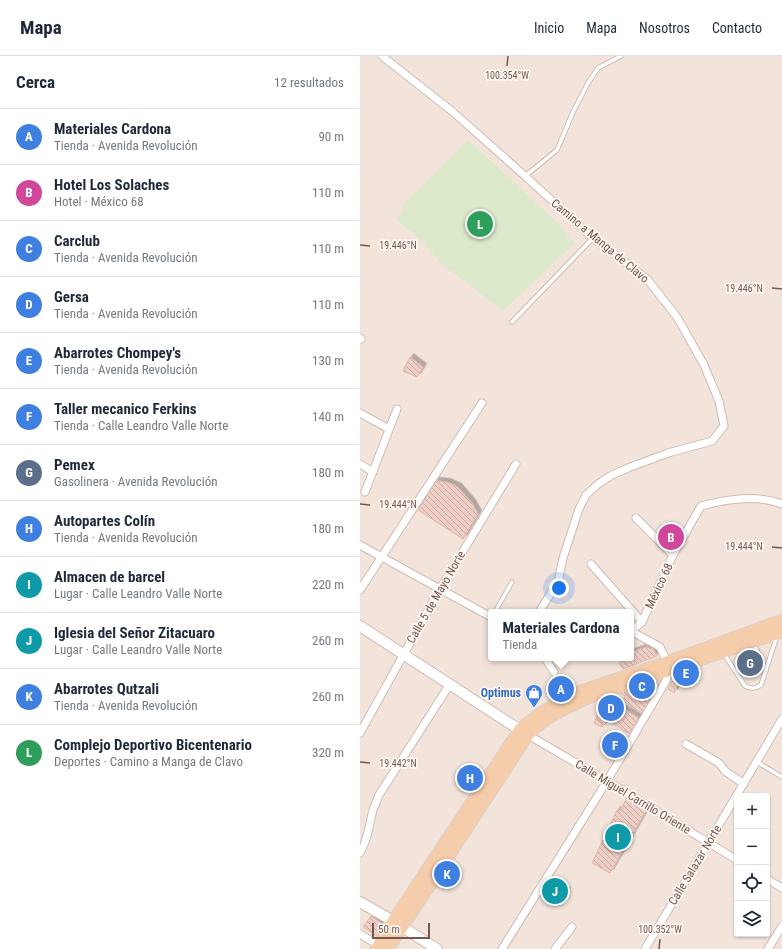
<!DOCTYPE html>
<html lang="es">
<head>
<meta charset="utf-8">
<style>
	:root { --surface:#fff; --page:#f6f6f7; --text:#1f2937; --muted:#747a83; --line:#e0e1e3; --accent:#1a73e8 }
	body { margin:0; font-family:"Roboto Condensed",sans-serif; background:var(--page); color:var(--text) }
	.controls { position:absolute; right:12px; bottom:12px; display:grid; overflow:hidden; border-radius:4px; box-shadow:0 1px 3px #0004 }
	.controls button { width:36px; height:36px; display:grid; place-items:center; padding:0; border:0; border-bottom:1px solid var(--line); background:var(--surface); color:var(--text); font:20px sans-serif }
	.scale { position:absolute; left:12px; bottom:10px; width:58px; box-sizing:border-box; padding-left:4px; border:2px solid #765750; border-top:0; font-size:11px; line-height:14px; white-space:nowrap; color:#765750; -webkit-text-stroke:3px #fef8f3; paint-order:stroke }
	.you { position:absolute; left:199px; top:532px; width:14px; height:14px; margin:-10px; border:3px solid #fff; border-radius:50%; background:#1a73e8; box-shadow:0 0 0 6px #1a73e833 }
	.badge { display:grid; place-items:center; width:26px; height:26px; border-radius:50%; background:var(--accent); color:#fff; font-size:13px; font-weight:700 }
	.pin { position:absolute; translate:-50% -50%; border:2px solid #fff; box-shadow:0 1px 4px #0006 }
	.popup { position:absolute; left:128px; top:553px; width:146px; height:52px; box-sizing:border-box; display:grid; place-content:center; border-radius:4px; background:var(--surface); filter:drop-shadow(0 1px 3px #0005); font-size:13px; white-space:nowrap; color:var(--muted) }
	.popup b { font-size:15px; color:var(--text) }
	.popup::after { content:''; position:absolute; left:50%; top:100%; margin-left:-8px; border:8px solid transparent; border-top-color:var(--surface) }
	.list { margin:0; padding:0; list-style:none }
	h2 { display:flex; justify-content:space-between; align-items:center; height:52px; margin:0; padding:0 16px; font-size:17px }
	h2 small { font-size:13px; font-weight:400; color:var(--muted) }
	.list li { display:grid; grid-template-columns:26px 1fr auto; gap:12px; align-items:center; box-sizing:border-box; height:56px; padding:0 16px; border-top:1px solid var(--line) }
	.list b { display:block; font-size:15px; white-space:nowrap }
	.list p { margin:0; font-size:13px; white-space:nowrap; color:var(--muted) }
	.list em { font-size:13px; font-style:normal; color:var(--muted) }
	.icon { flex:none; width:22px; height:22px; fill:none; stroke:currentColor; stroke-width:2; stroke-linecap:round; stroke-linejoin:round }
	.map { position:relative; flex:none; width:422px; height:893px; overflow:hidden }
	header { display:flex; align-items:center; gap:24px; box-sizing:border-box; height:56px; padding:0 20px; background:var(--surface); border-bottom:1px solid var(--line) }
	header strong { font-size:19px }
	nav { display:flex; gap:22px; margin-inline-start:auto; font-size:14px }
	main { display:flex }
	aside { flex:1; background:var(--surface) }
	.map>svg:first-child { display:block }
	.residential { fill:#f3e4db; fill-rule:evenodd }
	.pitch { fill:#dce9ca }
	.building { fill:url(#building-back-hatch); stroke:#e1b4a7; filter:url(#shadow) }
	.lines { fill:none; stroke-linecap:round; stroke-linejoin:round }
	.lane-casing { stroke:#d0bcb4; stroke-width:5.5 }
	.street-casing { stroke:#d0bcb4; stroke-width:9 }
	.secondary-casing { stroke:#d3bbb2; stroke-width:12 }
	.primary-casing { stroke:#d9d0ce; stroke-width:13 }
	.lane { stroke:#fff; stroke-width:3.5 }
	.street { stroke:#fff; stroke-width:7 }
	.secondary { stroke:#fff; stroke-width:10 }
	.primary { stroke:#f5cdaa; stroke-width:11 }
	.ticks { fill:none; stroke:#765750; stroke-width:1.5 }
	.labels { text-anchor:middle; stroke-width:3.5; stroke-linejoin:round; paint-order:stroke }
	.street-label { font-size:12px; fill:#765750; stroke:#fef8f3 }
	.shop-label { font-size:12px; font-weight:bold; fill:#366cbe; stroke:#fef8f3; text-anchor:end }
	.ticks-label { font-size:10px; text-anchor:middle; fill:#765750; stroke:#fef8f3; stroke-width:3.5; stroke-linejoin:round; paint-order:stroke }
</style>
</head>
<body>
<header>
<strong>Mapa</strong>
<nav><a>Inicio</a><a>Mapa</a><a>Nosotros</a><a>Contacto</a></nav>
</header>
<main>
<aside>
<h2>Cerca<small>12 resultados</small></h2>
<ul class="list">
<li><span class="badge" style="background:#3f7fe0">A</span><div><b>Materiales Cardona</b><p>Tienda · Avenida Revolución</p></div><em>90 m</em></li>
<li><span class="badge" style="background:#d1479c">B</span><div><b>Hotel Los Solaches</b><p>Hotel · México 68</p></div><em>110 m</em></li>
<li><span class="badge" style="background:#3f7fe0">C</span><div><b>Carclub</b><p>Tienda · Avenida Revolución</p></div><em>110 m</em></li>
<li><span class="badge" style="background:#3f7fe0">D</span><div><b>Gersa</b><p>Tienda · Avenida Revolución</p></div><em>110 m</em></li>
<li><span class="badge" style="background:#3f7fe0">E</span><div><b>Abarrotes Chompey's</b><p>Tienda · Avenida Revolución</p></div><em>130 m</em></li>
<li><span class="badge" style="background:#3f7fe0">F</span><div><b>Taller mecanico Ferkins</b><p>Tienda · Calle Leandro Valle Norte</p></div><em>140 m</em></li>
<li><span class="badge" style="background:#5c6f8a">G</span><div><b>Pemex</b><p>Gasolinera · Avenida Revolución</p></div><em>180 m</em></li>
<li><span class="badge" style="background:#3f7fe0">H</span><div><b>Autopartes Colín</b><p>Tienda · Avenida Revolución</p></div><em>180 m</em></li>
<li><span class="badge" style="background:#0f9aa8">I</span><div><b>Almacen de barcel</b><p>Lugar · Calle Leandro Valle Norte</p></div><em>220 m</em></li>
<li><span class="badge" style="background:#0f9aa8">J</span><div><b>Iglesia del Señor Zitacuaro</b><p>Lugar · Calle Leandro Valle Norte</p></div><em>260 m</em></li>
<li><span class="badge" style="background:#3f7fe0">K</span><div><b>Abarrotes Qutzali</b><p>Tienda · Avenida Revolución</p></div><em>260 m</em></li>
<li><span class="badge" style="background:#2e9e5b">L</span><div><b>Complejo Deportivo Bicentenario</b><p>Deportes · Camino a Manga de Clavo</p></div><em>320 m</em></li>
</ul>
</aside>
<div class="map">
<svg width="422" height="893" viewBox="0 0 422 893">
	<defs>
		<pattern id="building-back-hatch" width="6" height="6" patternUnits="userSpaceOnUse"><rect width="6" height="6" fill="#efcfc5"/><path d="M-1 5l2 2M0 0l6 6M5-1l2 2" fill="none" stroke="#c6aba2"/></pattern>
		<filter id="shadow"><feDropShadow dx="3.5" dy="-3.5" stdDeviation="0" flood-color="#0004"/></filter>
	</defs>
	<rect width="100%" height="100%" fill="#fcf3ec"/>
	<path class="residential" d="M0 0H422V893H0ZM131 556H271V602H131ZM377 740H407V878H377Z"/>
	<path class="pitch" d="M108 84 204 173 206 178 215 187 143 255 79 205 62 185 36 163 44 154 41 150Z"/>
	<g class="building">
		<path d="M50 301 63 311 57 321 43 315Z"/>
		<path d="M76 425 87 426 98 431 112 447 118 458 103 483 58 454Z"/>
		<path d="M286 591 293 593 297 600 263 613 259 607 263 605 265 602H271V596Z"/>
		<path d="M306 617H307L296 638 287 628Z"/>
		<path d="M312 625 318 628 314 637 308 633Z"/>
		<path d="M286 629 296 639 284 659 262 644 265 640 259 636Z"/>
		<path d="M245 642 279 662 270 678 249 665 241 671 234 667Z"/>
		<path d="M250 681 264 690 259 697 246 688Z"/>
		<path d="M267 742 287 753 250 817 232 807 257 754 260 755Z"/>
		<path d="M189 824 207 835 201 845 184 834Z"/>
		<path d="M11 860 24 869 17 880 3 871Z"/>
	</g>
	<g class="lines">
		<defs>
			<g id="lane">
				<path d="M165 120 197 94 213 56 228 27 238 12 261 0"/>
				<path d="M152 266 233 182"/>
				<path d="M135 556 152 526"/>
				<path d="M394 588 406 614"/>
				<path d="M364 598 385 630C391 633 395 633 401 629L417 580"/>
				<path d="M397 706 422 721"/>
			</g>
			<g id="street">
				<path d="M22 0 93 56 165 120 233 182 287 223 317 261 344 309 359 345 364 370 352 385 308 397 268 412 252 419 238 428 226 439 219 453 203 502 198 526 179 556"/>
				<path d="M0 282 1 283"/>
				<path d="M0 357 29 373"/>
				<path d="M0 408 13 416"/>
				<path d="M5 436 37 353"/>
				<path d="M276 462 313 499"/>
				<path d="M0 489 131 561"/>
				<path d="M231 508 282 566"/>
				<path d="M0 534 122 347"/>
				<path d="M271 575 282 566 313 499 341 450C367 443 397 438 422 448"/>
				<path d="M185 602 194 616"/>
				<path d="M0 677 80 533 156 408"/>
				<path d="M168 679 247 725 377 804"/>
				<path d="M326 688 359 707 365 715 384 728"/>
				<path d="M0 797C8 784 9 769 13 754 15 749 17 744 19 739L90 628"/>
				<path d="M407 823 422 832"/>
				<path d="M0 878 18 889"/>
				<path d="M142 893 247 725 306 625 309 615 307 606 300 591 271 575"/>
				<path d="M195 893 212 871"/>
				<path d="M285 893 422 663"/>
				<path d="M408 893 422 870"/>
			</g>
			<g id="secondary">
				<path d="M0 570 166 678"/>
				<path d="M0 846 33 865 77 893"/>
			</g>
			<g id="primary">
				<path d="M16 893 33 865 160 673 182 656 215 637 307 606 422 564"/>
				<path d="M28 893 168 679C185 661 208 651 230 641L422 576"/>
			</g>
		</defs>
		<use href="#lane" class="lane-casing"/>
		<use href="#street" class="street-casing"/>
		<use href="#secondary" class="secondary-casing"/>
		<use href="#primary" class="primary-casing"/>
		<use href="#lane" class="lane"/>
		<use href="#street" class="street"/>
		<use href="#secondary" class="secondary"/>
		<use href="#primary" class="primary"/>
	</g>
	<path class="ticks" d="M147 10 148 0M0 189 10 190M412 232 422 233M0 448 10 449M412 491 422 492M0 706 10 707M299 893 300 883"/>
	<defs>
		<symbol id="shop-pin" viewBox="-11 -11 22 30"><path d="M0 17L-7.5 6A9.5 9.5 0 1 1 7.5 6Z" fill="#3f7fe0" stroke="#fef8f3"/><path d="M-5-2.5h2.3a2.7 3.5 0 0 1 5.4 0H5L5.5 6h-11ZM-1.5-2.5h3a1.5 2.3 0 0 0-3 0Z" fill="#fff"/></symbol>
	</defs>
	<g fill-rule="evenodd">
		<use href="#shop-pin" x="164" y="627" width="20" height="27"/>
	</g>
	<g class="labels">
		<g class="street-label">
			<text transform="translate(240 185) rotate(40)" y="4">Camino a Manga de Clavo</text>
			<text transform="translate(299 530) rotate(-65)" y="4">México 68</text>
			<text transform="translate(76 541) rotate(-60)" y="4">Calle 5 de Mayo Norte</text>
			<text transform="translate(273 741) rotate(31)" y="4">Calle Miguel Carrillo Oriente</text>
			<text transform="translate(335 809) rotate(-59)" y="4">Calle Salazar Norte</text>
		</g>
		<g class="shop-label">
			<text x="161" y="641">Optimus</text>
		</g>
	</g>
	<g class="ticks-label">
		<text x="147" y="23">100.354°W</text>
		<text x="38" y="193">19.446°N</text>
		<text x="384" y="236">19.446°N</text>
		<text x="38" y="452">19.444°N</text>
		<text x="384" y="494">19.444°N</text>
		<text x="38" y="711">19.442°N</text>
		<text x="300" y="877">100.352°W</text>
	</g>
</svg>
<div class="controls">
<button>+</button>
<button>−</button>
<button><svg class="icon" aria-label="locate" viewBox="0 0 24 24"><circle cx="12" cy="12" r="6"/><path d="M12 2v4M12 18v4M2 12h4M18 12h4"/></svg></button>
<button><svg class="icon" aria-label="layers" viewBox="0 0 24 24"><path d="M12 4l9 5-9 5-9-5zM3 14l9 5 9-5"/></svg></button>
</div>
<div class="scale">50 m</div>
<div class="you"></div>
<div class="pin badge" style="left:201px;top:633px;background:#3f7fe0">A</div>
<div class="popup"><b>Materiales Cardona</b>Tienda</div>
<div class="pin badge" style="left:311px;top:481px;background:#d1479c">B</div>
<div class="pin badge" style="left:282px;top:630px;background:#3f7fe0">C</div>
<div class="pin badge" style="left:251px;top:652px;background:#3f7fe0">D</div>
<div class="pin badge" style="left:326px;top:617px;background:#3f7fe0">E</div>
<div class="pin badge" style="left:255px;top:689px;background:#3f7fe0">F</div>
<div class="pin badge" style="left:390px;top:607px;background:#5c6f8a">G</div>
<div class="pin badge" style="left:110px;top:722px;background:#3f7fe0">H</div>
<div class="pin badge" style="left:258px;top:781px;background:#0f9aa8">I</div>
<div class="pin badge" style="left:195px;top:835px;background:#0f9aa8">J</div>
<div class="pin badge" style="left:87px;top:818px;background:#3f7fe0">K</div>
<div class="pin badge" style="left:120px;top:168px;background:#2e9e5b">L</div>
</div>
</main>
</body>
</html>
